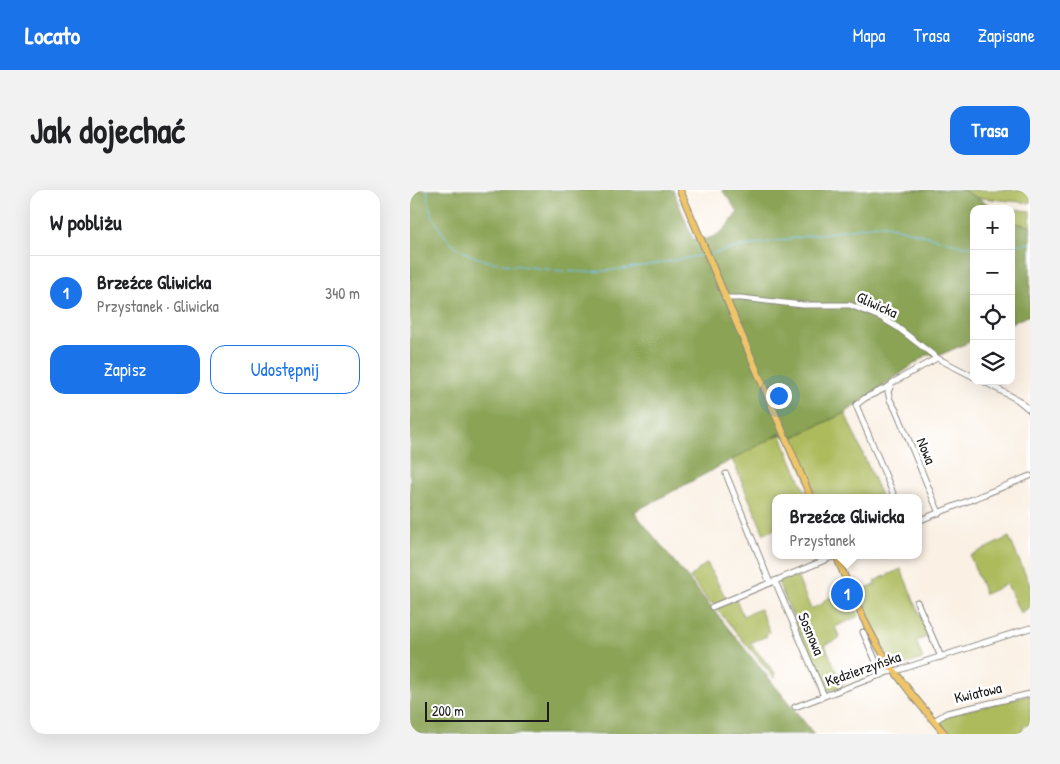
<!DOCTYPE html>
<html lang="pl">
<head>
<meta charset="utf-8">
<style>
	:root { --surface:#fff; --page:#f2f2f2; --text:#202124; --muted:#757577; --line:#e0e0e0; --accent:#1a73e8 }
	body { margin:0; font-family:"Patrick Hand",sans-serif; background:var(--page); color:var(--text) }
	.controls { position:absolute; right:15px; top:15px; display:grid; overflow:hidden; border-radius:10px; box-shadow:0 5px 20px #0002 }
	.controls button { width:45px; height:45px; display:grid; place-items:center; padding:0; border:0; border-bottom:1px solid var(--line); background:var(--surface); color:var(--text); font:25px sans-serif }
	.scale { position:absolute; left:15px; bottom:12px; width:124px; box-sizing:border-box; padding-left:5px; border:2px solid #1c1c1c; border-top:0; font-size:14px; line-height:18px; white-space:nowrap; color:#1c1c1c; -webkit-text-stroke:4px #fff; paint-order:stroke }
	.you { position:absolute; left:368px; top:205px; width:18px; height:18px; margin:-12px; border:4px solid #fff; border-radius:50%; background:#1a73e8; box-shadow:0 0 0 8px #1a73e833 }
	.badge { display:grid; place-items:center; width:32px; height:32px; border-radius:50%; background:var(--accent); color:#fff; font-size:16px; font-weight:700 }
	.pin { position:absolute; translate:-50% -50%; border:2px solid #fff; box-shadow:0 1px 5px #0006 }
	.popup { position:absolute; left:362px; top:304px; width:150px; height:65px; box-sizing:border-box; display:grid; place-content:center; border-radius:10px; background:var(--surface); filter:drop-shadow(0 1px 4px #0005); font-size:16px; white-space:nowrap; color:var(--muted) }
	.popup b { font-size:19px; color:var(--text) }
	.popup::after { content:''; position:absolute; left:50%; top:100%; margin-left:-10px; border:10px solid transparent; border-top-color:var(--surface) }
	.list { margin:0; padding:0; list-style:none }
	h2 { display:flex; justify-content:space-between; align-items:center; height:65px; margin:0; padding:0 20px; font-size:21px }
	h2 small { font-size:16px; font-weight:400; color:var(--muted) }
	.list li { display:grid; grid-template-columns:32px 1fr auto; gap:15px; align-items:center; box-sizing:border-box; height:75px; padding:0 20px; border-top:1px solid var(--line) }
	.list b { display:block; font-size:19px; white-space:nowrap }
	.list p { margin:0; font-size:16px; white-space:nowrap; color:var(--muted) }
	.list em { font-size:16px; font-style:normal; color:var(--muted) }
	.actions { display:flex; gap:10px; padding:15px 20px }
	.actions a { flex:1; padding:11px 0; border:1px solid var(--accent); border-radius:15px; text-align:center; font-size:18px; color:var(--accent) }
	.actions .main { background:var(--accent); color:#fff }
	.icon { flex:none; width:28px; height:28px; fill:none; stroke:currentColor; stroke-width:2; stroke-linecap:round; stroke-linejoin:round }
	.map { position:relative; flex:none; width:620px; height:544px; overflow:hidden; border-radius:15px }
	header { display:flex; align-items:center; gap:30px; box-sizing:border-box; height:70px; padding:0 25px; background:var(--accent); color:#fff }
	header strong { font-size:24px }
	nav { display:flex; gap:28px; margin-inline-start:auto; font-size:18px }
	.intro { display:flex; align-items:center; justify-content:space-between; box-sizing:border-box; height:120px; padding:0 30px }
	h1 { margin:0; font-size:35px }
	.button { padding:12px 22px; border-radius:15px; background:var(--accent); color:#fff; font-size:18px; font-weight:700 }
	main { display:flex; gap:30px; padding:0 30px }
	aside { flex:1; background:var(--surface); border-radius:15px; box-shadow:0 5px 20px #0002 }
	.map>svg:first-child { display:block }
	.green { fill:#adbb5d; stroke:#646c3c }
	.forest { fill:#8aa354; stroke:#536038 }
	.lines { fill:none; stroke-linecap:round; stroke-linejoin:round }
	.stream { stroke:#6dc2ea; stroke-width:1 }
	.minor-casing { stroke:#8b8680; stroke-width:7 }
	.major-casing { stroke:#8b8680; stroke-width:8 }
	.minor { stroke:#fff; stroke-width:5 }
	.major { stroke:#eec569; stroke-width:6 }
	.labels { text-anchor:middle; stroke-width:5; stroke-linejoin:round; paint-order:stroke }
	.street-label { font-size:15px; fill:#1c1c1c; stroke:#fff }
</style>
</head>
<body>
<header>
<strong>Locato</strong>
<nav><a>Mapa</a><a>Trasa</a><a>Zapisane</a></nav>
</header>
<div class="intro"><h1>Jak dojechać</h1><a class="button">Trasa</a></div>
<main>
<aside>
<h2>W pobliżu<small></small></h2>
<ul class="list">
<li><span class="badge">1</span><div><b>Brzeźce Gliwicka</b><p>Przystanek · Gliwicka</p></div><em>340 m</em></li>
</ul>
<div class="actions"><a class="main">Zapisz</a><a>Udostępnij</a></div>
</aside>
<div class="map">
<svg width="620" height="544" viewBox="0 0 620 544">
	<rect width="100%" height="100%" fill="#fff"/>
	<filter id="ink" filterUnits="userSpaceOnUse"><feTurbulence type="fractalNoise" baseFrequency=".02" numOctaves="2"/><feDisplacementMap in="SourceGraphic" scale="10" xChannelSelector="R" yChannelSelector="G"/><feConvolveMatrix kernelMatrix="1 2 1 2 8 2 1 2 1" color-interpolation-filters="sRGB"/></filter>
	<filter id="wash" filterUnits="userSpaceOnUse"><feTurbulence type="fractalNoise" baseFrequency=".0096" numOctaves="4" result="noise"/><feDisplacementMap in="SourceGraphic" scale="20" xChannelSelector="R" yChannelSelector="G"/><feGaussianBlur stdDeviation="1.12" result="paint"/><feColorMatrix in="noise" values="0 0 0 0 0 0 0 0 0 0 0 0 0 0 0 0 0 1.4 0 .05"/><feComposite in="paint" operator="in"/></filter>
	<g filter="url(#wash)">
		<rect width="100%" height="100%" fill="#faf0e3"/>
		<g class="green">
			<path d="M492 0H620V13Z"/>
			<path d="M601 19 620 21V43L601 45Z"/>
			<path d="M435 223 472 308H405L379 249Z"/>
			<path d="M370 244 398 308H366V341L365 339 354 344 322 269Z"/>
			<path d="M599 347 620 395V417L610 423 597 394 575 404 560 366Z"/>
			<path d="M297 373 317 410 306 414 300 413 280 387Z"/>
			<path d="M491 379 519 446 506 451 513 469 487 477 473 459 444 402 465 395 464 391Z"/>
			<path d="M386 384 401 419 414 413 413 411 436 399 449 426 425 437 430 448 415 455 433 496 415 502 368 392Z"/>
			<path d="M326 409 333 426 350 419 360 442 356 443 357 446 340 453 365 483V489L306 418Z"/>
			<path d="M620 505V535L614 536 611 544H539L528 531 534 526Z"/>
		</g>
		<g class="forest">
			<path d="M0 0H263L283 49C308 51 314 40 328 22L312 0H553L587 19H564V150L530 165H517L435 223 379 249 370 244 224 322 404 544H0Z"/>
			<path d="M601 32 620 36V125L601 133Z"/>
		</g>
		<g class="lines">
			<g class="stream">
				<path d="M17 0C18 31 38 58 68 68 84 74 103 75 120 77 144 80 168 84 192 81 226 78 260 71 293 65"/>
				<path d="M601 55 620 53"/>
				<path d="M301 64 328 57 467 35H477L553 56H564"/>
			</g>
		</g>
	</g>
	<g filter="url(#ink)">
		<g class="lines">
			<defs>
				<g id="minor">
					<path d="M315 108H331L393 115H440L472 128 487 137 527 168 564 187"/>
					<path d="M527 168 482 193 478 202 480 210 487 222 529 323"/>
					<path d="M573 191 608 210 620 220"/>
					<path d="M480 196 455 208 446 215 485 308"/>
					<path d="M316 284 360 393"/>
					<path d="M508 331 620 286"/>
					<path d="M365 391 414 506"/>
					<path d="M507 412 531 467"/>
					<path d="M302 417 427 365"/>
					<path d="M453 442 472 485"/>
					<path d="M385 517 478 482 489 480 620 438"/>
					<path d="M524 531 537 523 620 504"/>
				</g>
				<g id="major">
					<path d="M270 0 401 308"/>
					<path d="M426 365C439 397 452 430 470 459 488 489 512 517 535 544"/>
				</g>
			</defs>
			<use href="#minor" class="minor-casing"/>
			<use href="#major" class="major-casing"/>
			<use href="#minor" class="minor"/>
			<use href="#major" class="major"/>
		</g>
	</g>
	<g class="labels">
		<g class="street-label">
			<text transform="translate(467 115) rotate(24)" y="5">Gliwicka</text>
			<text transform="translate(516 261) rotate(67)" y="5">Nowa</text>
			<text transform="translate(401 444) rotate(67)" y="5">Sosnowa</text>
			<text transform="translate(453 479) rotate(-19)" y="5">Kędzierzyńska</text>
			<text transform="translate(568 503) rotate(-13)" y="5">Kwiatowa</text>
		</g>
	</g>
</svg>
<div class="controls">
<button>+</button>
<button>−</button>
<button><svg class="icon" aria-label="locate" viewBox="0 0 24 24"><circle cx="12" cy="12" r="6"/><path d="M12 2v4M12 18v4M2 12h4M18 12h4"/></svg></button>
<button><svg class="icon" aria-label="layers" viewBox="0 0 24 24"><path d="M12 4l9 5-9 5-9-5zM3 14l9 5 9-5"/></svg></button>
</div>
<div class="scale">200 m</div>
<div class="you"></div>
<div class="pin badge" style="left:437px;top:404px">1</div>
<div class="popup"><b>Brzeźce Gliwicka</b>Przystanek</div>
</div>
</main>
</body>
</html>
